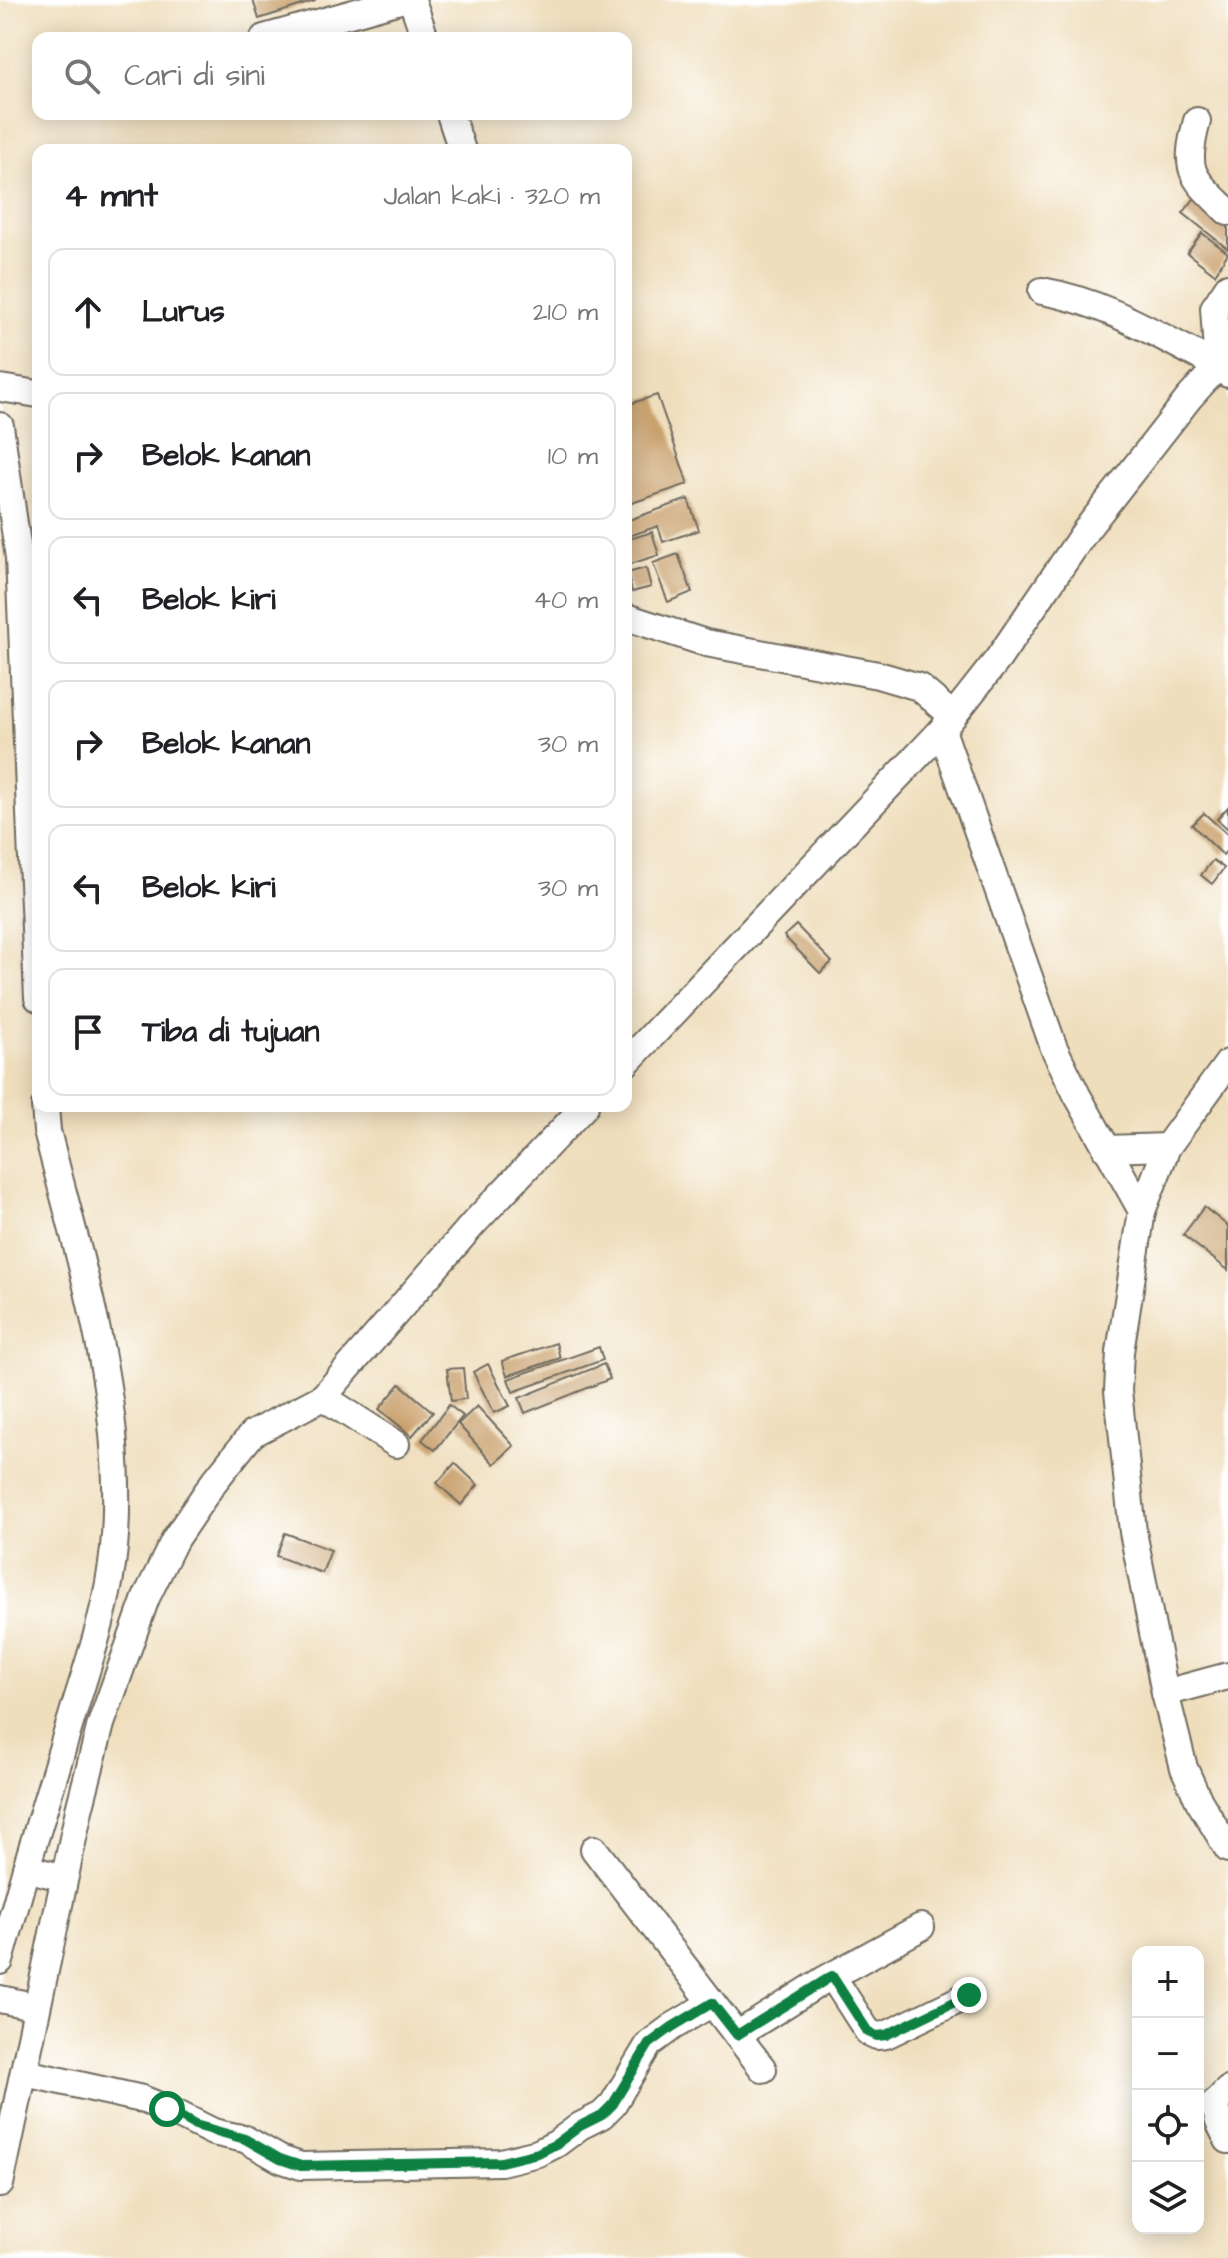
<!DOCTYPE html>
<html lang="id">
<head>
<meta charset="utf-8">
<style>
	:root { --surface:#fff; --page:#f6f6f6; --text:#202124; --muted:#757577; --line:#e0e0e0 }
	body { margin:0; font-family:"Architects Daughter",sans-serif; background:var(--page); color:var(--text) }
	.controls { position:absolute; right:24px; bottom:24px; display:grid; overflow:hidden; border-radius:16px; box-shadow:0 4px 20px #0003 }
	.controls button { width:72px; height:72px; display:grid; place-items:center; padding:0; border:0; border-bottom:2px solid var(--line); background:var(--surface); color:var(--text); font:40px sans-serif }
	.stop { position:absolute; width:24px; height:24px; margin:-18px; border:6px solid #0b8043; border-radius:50%; background:#fff }
	.stop.end { background:#0b8043; border-color:#fff; box-shadow:0 2px 8px #0008 }
	.list { margin:0; padding:0; list-style:none }
	h2 { display:flex; justify-content:space-between; align-items:center; height:104px; margin:0; padding:0 32px; font-size:34px }
	h2 small { font-size:26px; font-weight:400; color:var(--muted) }
	.list li { display:grid; grid-template-columns:52px 1fr auto; gap:24px; align-items:center; box-sizing:border-box; height:128px; margin:0 16px 16px; padding:0 16px; border:2px solid var(--line); border-radius:16px }
	.list b { display:block; font-size:30px; white-space:nowrap }
	.list em { font-size:26px; font-style:normal; color:var(--muted) }
	.icon { flex:none; width:44px; height:44px; fill:none; stroke:currentColor; stroke-width:2; stroke-linecap:round; stroke-linejoin:round }
	.map { position:relative; flex:none; width:1228px; height:2258px; overflow:hidden }
	.search { position:absolute; background:var(--surface); box-shadow:0 4px 20px #0003; left:32px; top:32px; width:600px; height:88px; display:flex; align-items:center; gap:20px; box-sizing:border-box; padding:0 28px; border-radius:16px; color:var(--muted); font-size:30px }
	.panel { position:absolute; background:var(--surface); box-shadow:0 4px 20px #0003; left:32px; top:144px; width:600px; height:968px; border-radius:16px }
	.map>svg:first-child { display:block }
	.building { fill:#c9a16d }
	.lines { fill:none; stroke-linecap:round; stroke-linejoin:round }
	.minor-casing { stroke:#706a5e; stroke-width:30 }
	.minor { stroke:#fff; stroke-width:26 }
	.route { stroke:#0b8043; stroke-width:10 }
</style>
</head>
<body>
<div class="map">
<svg width="1228" height="2258" viewBox="0 0 1228 2258">
	<rect width="100%" height="100%" fill="#fff"/>
	<filter id="ink" filterUnits="userSpaceOnUse"><feTurbulence type="fractalNoise" baseFrequency=".0125" numOctaves="2"/><feDisplacementMap in="SourceGraphic" scale="16" xChannelSelector="R" yChannelSelector="G"/><feConvolveMatrix kernelMatrix="1 2 1 2 8 2 1 2 1" color-interpolation-filters="sRGB"/></filter>
	<filter id="wash" filterUnits="userSpaceOnUse"><feTurbulence type="fractalNoise" baseFrequency=".006" numOctaves="4" result="noise"/><feDisplacementMap in="SourceGraphic" scale="32" xChannelSelector="R" yChannelSelector="G"/><feGaussianBlur stdDeviation="1.8" result="paint"/><feColorMatrix in="noise" values="0 0 0 0 0 0 0 0 0 0 0 0 0 0 0 0 0 1.4 0 .05"/><feComposite in="paint" operator="in"/></filter>
	<g filter="url(#wash)">
		<rect width="100%" height="100%" fill="#efdebc"/>
		<g id="blocks">
			<g class="building">
				<path d="M253 0H315V1L259 19Z"/>
				<path d="M1198 194 1228 219V249L1183 213Z"/>
				<path d="M1202 233 1228 253 1215 274 1187 253Z"/>
				<path d="M657 395 688 484 626 505V405Z"/>
				<path d="M688 499 699 530 663 542 658 526 626 537V521Z"/>
				<path d="M652 532 659 555 627 565 626 540Z"/>
				<path d="M678 554 692 592 668 602 653 563Z"/>
				<path d="M646 568 651 587 632 592 627 573Z"/>
				<path d="M1228 807V829L1217 819Z"/>
				<path d="M1204 813 1228 835V849L1223 855 1192 825Z"/>
				<path d="M1213 860 1224 868 1212 884 1201 875Z"/>
				<path d="M796 925 832 962 820 973 784 936Z"/>
				<path d="M1204 1207 1228 1226V1270L1183 1235Z"/>
				<path d="M556 1343 560 1358 507 1376 502 1361Z"/>
				<path d="M599 1347 603 1360 513 1392 508 1379Z"/>
				<path d="M488 1364 510 1406 494 1413 473 1372Z"/>
				<path d="M604 1364 610 1379 525 1413 519 1398Z"/>
				<path d="M463 1368 466 1399 451 1401 447 1369Z"/>
				<path d="M400 1384 433 1412 412 1436 379 1409Z"/>
				<path d="M449 1405 463 1416 435 1450 422 1440Z"/>
				<path d="M477 1406 514 1446 494 1464 458 1424Z"/>
				<path d="M455 1463 478 1485 461 1505 437 1483Z"/>
				<path d="M285 1533 331 1550 322 1573 276 1556Z"/>
			</g>
		</g>
	</g>
	<g filter="url(#ink)">
		<use href="#blocks" fill-opacity="0" stroke="#706a5e" stroke-width="2"/>
		<g class="lines">
			<defs>
				<g id="minor">
					<path d="M412 0 425 38"/>
					<path d="M264 38 400 0"/>
					<path d="M450 114 462 150"/>
					<path d="M1197 121C1183 173 1192 177 1228 212"/>
					<path d="M1042 291C1106 302 1161 337 1218 366L1228 374"/>
					<path d="M0 388 38 394"/>
					<path d="M0 426 19 558 38 998"/>
					<path d="M626 617 706 643 878 675 919 687 953 716"/>
					<path d="M942 730 1054 1048 1077 1095 1142 1211 1120 1352 1118 1391 1133 1532 1165 1693 1184 1768 1199 1801 1228 1849"/>
					<path d="M626 1063 942 730 998 659 1086 530 1189 398 1218 366 1214 308 1228 287"/>
					<path d="M1106 1149 1167 1147"/>
					<path d="M1142 1211 1167 1147 1228 1063"/>
					<path d="M323 1397 396 1444"/>
					<path d="M1165 1693 1228 1676"/>
					<path d="M594 1849 763 2069"/>
					<path d="M26 1868C43 1812 60 1756 77 1700 93 1650 109 1600 114 1548 127 1406 81 1266 47 1131L45 1106"/>
					<path d="M0 1961 26 1868 64 1878"/>
					<path d="M832 1976 868 2032 877 2036 886 2035 969 1995"/>
					<path d="M0 1999 37 2007"/>
					<path d="M737 2035 824 1980 921 1927"/>
					<path d="M25 2073 142 2099 167 2109 213 2132 245 2139 280 2159 301 2166 501 2162 538 2153 556 2144 580 2126 602 2115 613 2104 649 2044 672 2027 712 2003"/>
					<path d="M1228 2090 1214 2104 1219 2122 1228 2140"/>
					<path d="M0 2184 79 1810 101 1724 146 1598 175 1539 213 1483 252 1434 323 1397 474 1223 585 1106"/>
				</g>
			</defs>
			<use href="#minor" class="minor-casing"/>
			<use href="#minor" class="minor"/>
		</g>
	</g>
	<g class="lines" filter="url(#ink)">
		<path class="route" d="M167 2109 195 2125 245 2139 280 2159 301 2166 501 2162 538 2153 556 2144 580 2126 602 2115 613 2104 649 2044 672 2027 712 2003 737 2035 832 1976 868 2032 877 2036 886 2035 969 1995"/>
	</g>
</svg>
<div class="controls">
<button>+</button>
<button>−</button>
<button><svg class="icon" aria-label="locate" viewBox="0 0 24 24"><circle cx="12" cy="12" r="6"/><path d="M12 2v4M12 18v4M2 12h4M18 12h4"/></svg></button>
<button><svg class="icon" aria-label="layers" viewBox="0 0 24 24"><path d="M12 4l9 5-9 5-9-5zM3 14l9 5 9-5"/></svg></button>
</div>
<div class="stop" style="left:167px;top:2109px"></div>
<div class="stop end" style="left:969px;top:1995px"></div>
<div class="search"><svg class="icon" aria-label="search" viewBox="0 0 24 24"><circle cx="10" cy="10" r="6"/><path d="M15 15l6 6"/></svg>Cari di sini</div>
<section class="panel">
<h2>4 mnt<small>Jalan kaki · 320 m</small></h2>
<ul class="list">
<li><svg class="icon" aria-label="ahead" viewBox="0 0 24 24"><path d="M12 20V5M6 11l6-6 6 6"/></svg><div><b>Lurus</b></div><em>210 m</em></li>
<li><svg class="icon" aria-label="right" viewBox="0 0 24 24"><path d="M7 20v-9h11M14 6l5 5-5 5"/></svg><div><b>Belok kanan</b></div><em>10 m</em></li>
<li><svg class="icon" aria-label="left" viewBox="0 0 24 24"><path d="M17 20v-9H6M10 6l-5 5 5 5"/></svg><div><b>Belok kiri</b></div><em>40 m</em></li>
<li><svg class="icon" aria-label="right" viewBox="0 0 24 24"><path d="M7 20v-9h11M14 6l5 5-5 5"/></svg><div><b>Belok kanan</b></div><em>30 m</em></li>
<li><svg class="icon" aria-label="left" viewBox="0 0 24 24"><path d="M17 20v-9H6M10 6l-5 5 5 5"/></svg><div><b>Belok kiri</b></div><em>30 m</em></li>
<li><svg class="icon" aria-label="arrive" viewBox="0 0 24 24"><path d="M6 21V4h12l-3 4 3 4H6"/></svg><div><b>Tiba di tujuan</b></div></li>
</ul>
</section>
</div>
</body>
</html>
